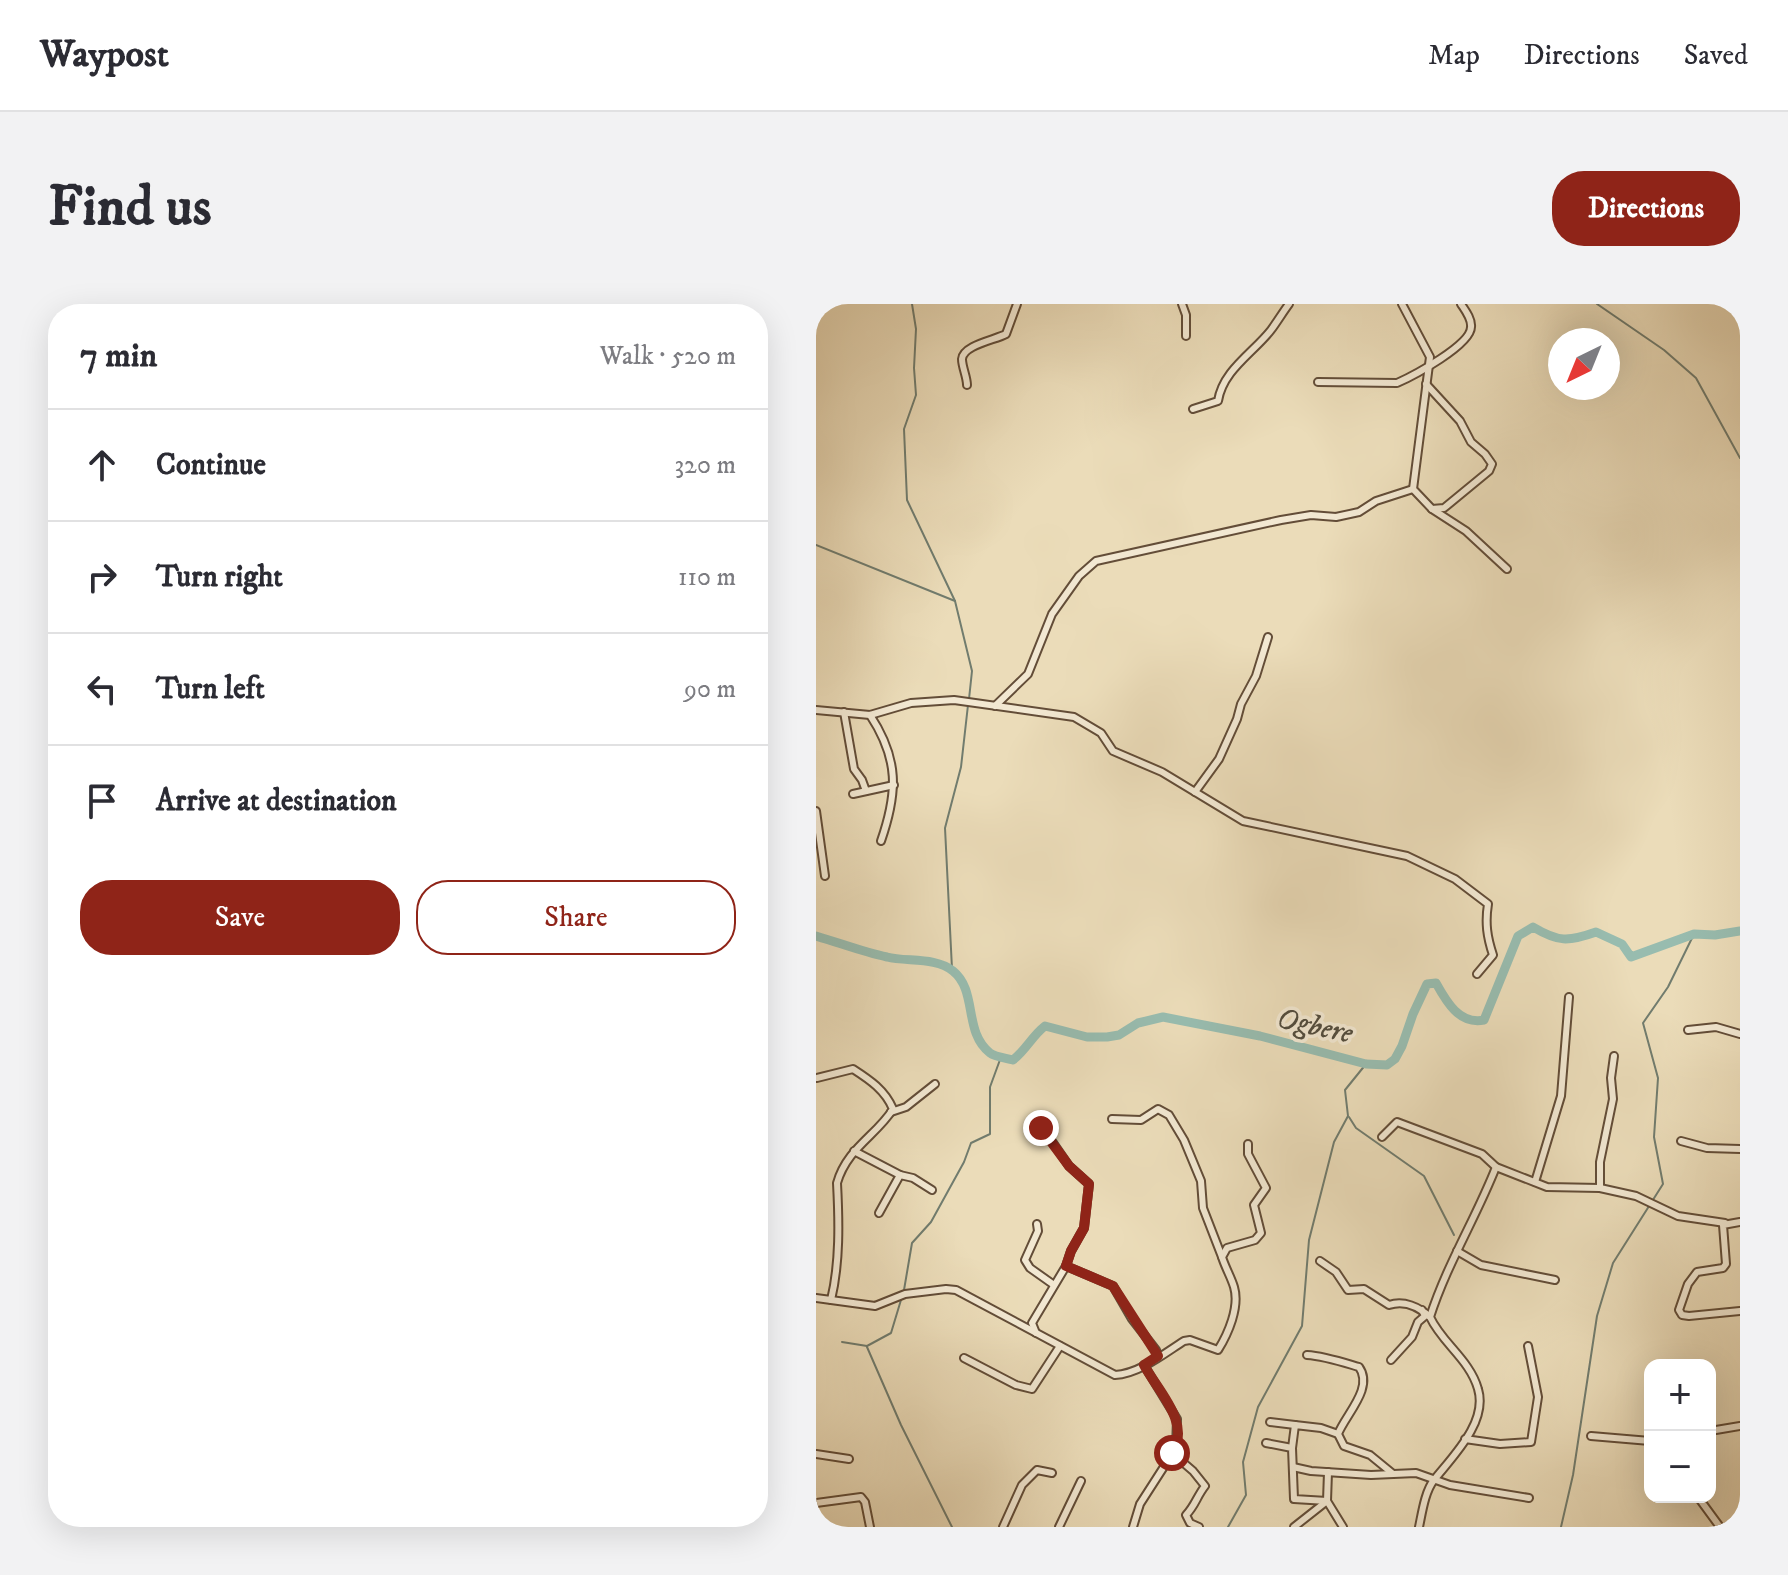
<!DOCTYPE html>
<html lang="en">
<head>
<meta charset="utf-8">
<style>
	:root { --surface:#fff; --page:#f2f2f3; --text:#2b2b33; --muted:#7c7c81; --line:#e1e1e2; --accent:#8f2418 }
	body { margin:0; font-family:"IM FELL DW Pica",serif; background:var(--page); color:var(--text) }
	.controls { position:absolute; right:24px; bottom:24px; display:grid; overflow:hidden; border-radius:16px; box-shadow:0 8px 32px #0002 }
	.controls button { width:72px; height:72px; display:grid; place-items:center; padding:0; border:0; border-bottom:2px solid var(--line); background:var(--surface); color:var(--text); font:40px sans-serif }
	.compass { position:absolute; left:732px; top:24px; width:72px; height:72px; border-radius:50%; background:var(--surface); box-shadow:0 8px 32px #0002; rotate:223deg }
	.stop { position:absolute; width:24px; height:24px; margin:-18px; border:6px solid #8f2418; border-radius:50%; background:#fff }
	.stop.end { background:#8f2418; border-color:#fff; box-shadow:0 2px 8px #0008 }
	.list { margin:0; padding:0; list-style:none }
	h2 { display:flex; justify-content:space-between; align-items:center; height:104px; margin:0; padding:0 32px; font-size:34px }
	h2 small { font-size:26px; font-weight:400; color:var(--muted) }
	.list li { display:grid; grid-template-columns:52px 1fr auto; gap:24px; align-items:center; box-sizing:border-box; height:112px; padding:0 32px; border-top:2px solid var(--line) }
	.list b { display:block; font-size:30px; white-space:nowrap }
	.list em { font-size:26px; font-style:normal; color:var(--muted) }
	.actions { display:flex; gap:16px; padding:24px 32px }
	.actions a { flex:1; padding:18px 0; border:2px solid var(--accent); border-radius:32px; text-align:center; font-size:28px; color:var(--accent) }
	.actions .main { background:var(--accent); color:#fff }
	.icon { flex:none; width:44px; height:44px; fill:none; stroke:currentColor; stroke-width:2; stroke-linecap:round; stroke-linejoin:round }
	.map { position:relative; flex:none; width:924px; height:1223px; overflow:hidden; border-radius:32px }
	header { display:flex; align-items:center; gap:48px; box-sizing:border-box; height:112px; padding:0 40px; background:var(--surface); border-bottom:2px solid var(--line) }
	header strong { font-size:38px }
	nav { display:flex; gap:44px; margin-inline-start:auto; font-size:28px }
	.intro { display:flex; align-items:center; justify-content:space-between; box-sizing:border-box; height:192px; padding:0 48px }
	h1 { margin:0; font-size:56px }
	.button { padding:20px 36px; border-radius:32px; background:var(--accent); color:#fff; font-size:28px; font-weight:700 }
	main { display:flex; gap:48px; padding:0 48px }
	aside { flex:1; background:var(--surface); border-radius:32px; box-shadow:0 8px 32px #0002 }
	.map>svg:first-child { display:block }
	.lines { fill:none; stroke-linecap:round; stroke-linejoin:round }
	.stream { stroke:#717c6e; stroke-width:2 }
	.river { stroke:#98bcaf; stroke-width:9 }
	.minor-casing { stroke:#634d38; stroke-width:10 }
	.minor { stroke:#f2e8d2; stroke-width:6 }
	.route { stroke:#8f2418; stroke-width:10 }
	.labels { text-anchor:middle; stroke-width:7; stroke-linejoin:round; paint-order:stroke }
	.water-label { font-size:30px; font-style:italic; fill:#534d3e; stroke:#f2e8d2 }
</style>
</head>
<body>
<header>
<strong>Waypost</strong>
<nav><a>Map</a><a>Directions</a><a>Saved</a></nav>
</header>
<div class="intro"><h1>Find us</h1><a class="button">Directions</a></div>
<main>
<aside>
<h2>7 min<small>Walk · 520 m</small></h2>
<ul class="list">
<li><svg class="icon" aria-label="ahead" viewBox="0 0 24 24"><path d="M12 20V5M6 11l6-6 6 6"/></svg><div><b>Continue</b></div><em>320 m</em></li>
<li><svg class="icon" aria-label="right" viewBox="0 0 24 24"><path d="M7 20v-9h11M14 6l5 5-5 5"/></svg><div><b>Turn right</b></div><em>110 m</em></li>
<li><svg class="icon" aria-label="left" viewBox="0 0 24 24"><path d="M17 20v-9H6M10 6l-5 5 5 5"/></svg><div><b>Turn left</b></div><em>90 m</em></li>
<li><svg class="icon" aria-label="arrive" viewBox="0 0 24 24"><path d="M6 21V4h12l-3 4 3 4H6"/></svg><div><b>Arrive at destination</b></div></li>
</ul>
<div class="actions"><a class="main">Save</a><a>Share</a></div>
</aside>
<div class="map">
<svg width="924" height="1223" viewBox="0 0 924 1223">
	<rect width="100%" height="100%" fill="#ebdcb9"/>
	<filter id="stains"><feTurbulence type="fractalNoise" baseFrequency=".0025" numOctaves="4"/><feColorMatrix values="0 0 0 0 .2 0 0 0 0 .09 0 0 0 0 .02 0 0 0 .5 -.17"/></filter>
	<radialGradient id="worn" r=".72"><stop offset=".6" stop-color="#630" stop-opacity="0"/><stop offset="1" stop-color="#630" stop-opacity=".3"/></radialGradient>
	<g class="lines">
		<g class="stream">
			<path d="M96 0 100 25 98 64 100 91 88 125 91 196 139 297 156 367 153 395"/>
			<path d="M781 0 848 46 880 74 924 154"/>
			<path d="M0 241 139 297"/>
			<path d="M136 665 129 524 145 463 152 401"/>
			<path d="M533 813 540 824 608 872 638 931"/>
			<path d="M26 1038 51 1042 75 1029 88 986 96 939 115 918 148 858 155 839 174 830V783L185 753"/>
			<path d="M51 1043 85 1121 136 1223"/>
			<path d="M412 1223 430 1191 427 1158 442 1103 486 1022 493 936 518 838 532 812 529 786 550 760"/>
			<path d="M745 1223 757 1171 781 1012 797 959 847 880 838 833 842 774 827 719 852 683 878 630"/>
		</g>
		<path class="river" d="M0 632C24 639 47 648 71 653 91 658 120 653 137 667 162 687 147 728 174 749 179 753 190 754 197 756 210 746 216 732 229 722L271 733H291L303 731 322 719 347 713 444 732 550 760 571 761 579 755 586 742 597 710 611 680 620 679C630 697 643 721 668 716L702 632 717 623C742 638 752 638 780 628L806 640 815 653 878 630 899 631 924 627"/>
		<defs>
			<g id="minor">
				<path d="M366 0 370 11V32"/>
				<path d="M586 0 614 53 597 185 616 205 650 227 691 265"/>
				<path d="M502 78 581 79C597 72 655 41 655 23 656 15 649 6 645 0"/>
				<path d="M610 80 644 117 655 138 669 150 676 160 673 167 628 204 616 205"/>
				<path d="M151 81C151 73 146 63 146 55 147 41 179 36 190 30L201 0"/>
				<path d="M377 105 402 97C407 66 437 49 455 26 461 18 467 8 473 0"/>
				<path d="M179 402 212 370 236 310 263 272 280 257 465 216 495 211 520 213 543 208 560 197 597 185"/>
				<path d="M0 406 54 411 95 399 138 396 258 413 285 429 297 447 346 468 427 517 591 552 639 575 672 600C669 619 671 633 677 651L661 670"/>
				<path d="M28 408 38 465 46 476 50 487"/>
				<path d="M54 411C83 455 82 488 65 537"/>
				<path d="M379 488 403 455 421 415 425 400 440 372 452 333"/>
				<path d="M37 490 78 481"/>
				<path d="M0 507 9 572"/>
				<path d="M872 726 900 723 924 730"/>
				<path d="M75 808 90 803 119 780"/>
				<path d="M296 815 325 816 342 805 353 811 368 836 385 877 387 904 406 953"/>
				<path d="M566 833 581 818 666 850 680 863 731 883 784 884 820 892 862 912 909 919"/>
				<path d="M865 837 891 844 924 845"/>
				<path d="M38 847 84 871 63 909"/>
				<path d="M84 871 97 874 116 886"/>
				<path d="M719 878 745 792 753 693"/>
				<path d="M784 884V858L797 795 795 774 798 752"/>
				<path d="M924 918 907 921 910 960 907 964 881 968 872 980 863 1006 866 1011 873 1012 924 1007"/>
				<path d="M221 920 222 927 209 956 214 964 238 981"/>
				<path d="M641 947 665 961 739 976"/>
				<path d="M504 957 520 968 532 986 548 985 573 1001C588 996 603 1003 614 1013"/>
				<path d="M250 962 297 982 316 1015 340 1046 342 1052"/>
				<path d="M0 994 15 996C24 959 23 917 21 879 31 844 61 831 77 805 69 786 54 776 37 765L1 774"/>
				<path d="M15 996 59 1002 89 990 130 985 140 986 299 1071C323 1070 349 1049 368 1037L374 1036 402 1046C412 1030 424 1003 418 983 415 973 409 963 406 953L411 944 439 936 445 929 438 901 450 884 432 850V840"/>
				<path d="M220 1029 216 1019 250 962 255 947 268 924 273 880 253 862 233 833 221 822"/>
				<path d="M491 1051C508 1052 526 1058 543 1063 558 1084 530 1110 522 1130L528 1142 554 1151 576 1169"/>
				<path d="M148 1054 200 1081 216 1085 244 1042"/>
				<path d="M575 1056 596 1033 602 1018 609 1012 606 1006"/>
				<path d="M454 1118 479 1121"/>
				<path d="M894 1127 924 1122"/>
				<path d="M775 1132 834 1137"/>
				<path d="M649 1135 684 1140 715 1138 722 1093 712 1042"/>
				<path d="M450 1139 476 1144 478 1195 511 1197"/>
				<path d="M476 1144 479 1121 505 1124 522 1130"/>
				<path d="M356 1149 377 1167 389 1182C381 1192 379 1202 370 1211L374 1219 383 1223"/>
				<path d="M0 1150 33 1155"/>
				<path d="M477 1163 495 1167 555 1171 600 1169 634 1181 713 1194"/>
				<path d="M512 1168 511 1197 527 1223"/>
				<path d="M882 1193 904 1223"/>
				<path d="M0 1199 45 1193 49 1198 54 1223"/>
				<path d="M187 1223 206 1181 221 1166 236 1169"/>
				<path d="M243 1223 265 1177"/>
				<path d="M317 1223 324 1200 360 1144 361 1115 328 1061"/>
				<path d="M478 1223 511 1197"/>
				<path d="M603 1223C606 1209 609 1187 618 1176 637 1152 672 1118 662 1085 654 1056 626 1039 614 1013 631 960 660 914 680 863"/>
				<path d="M911 1223 916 1221 924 1223"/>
			</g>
		</defs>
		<use href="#minor" class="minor-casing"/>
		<use href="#minor" class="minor"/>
	</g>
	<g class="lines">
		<path class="route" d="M225 824 253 862 273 880 268 924 255 947 250 962 297 982 342 1052 328 1061C341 1086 376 1119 356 1149"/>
	</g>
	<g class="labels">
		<g class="water-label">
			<text transform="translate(499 721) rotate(12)" y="10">Ogbere</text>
		</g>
	</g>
	<rect width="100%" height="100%" filter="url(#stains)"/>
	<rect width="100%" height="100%" fill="url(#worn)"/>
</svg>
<div class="controls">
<button>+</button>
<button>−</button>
</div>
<svg class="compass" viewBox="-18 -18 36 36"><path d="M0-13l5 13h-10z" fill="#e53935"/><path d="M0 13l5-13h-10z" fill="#7c7c81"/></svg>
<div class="stop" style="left:356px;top:1149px"></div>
<div class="stop end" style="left:225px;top:824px"></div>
</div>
</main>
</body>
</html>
